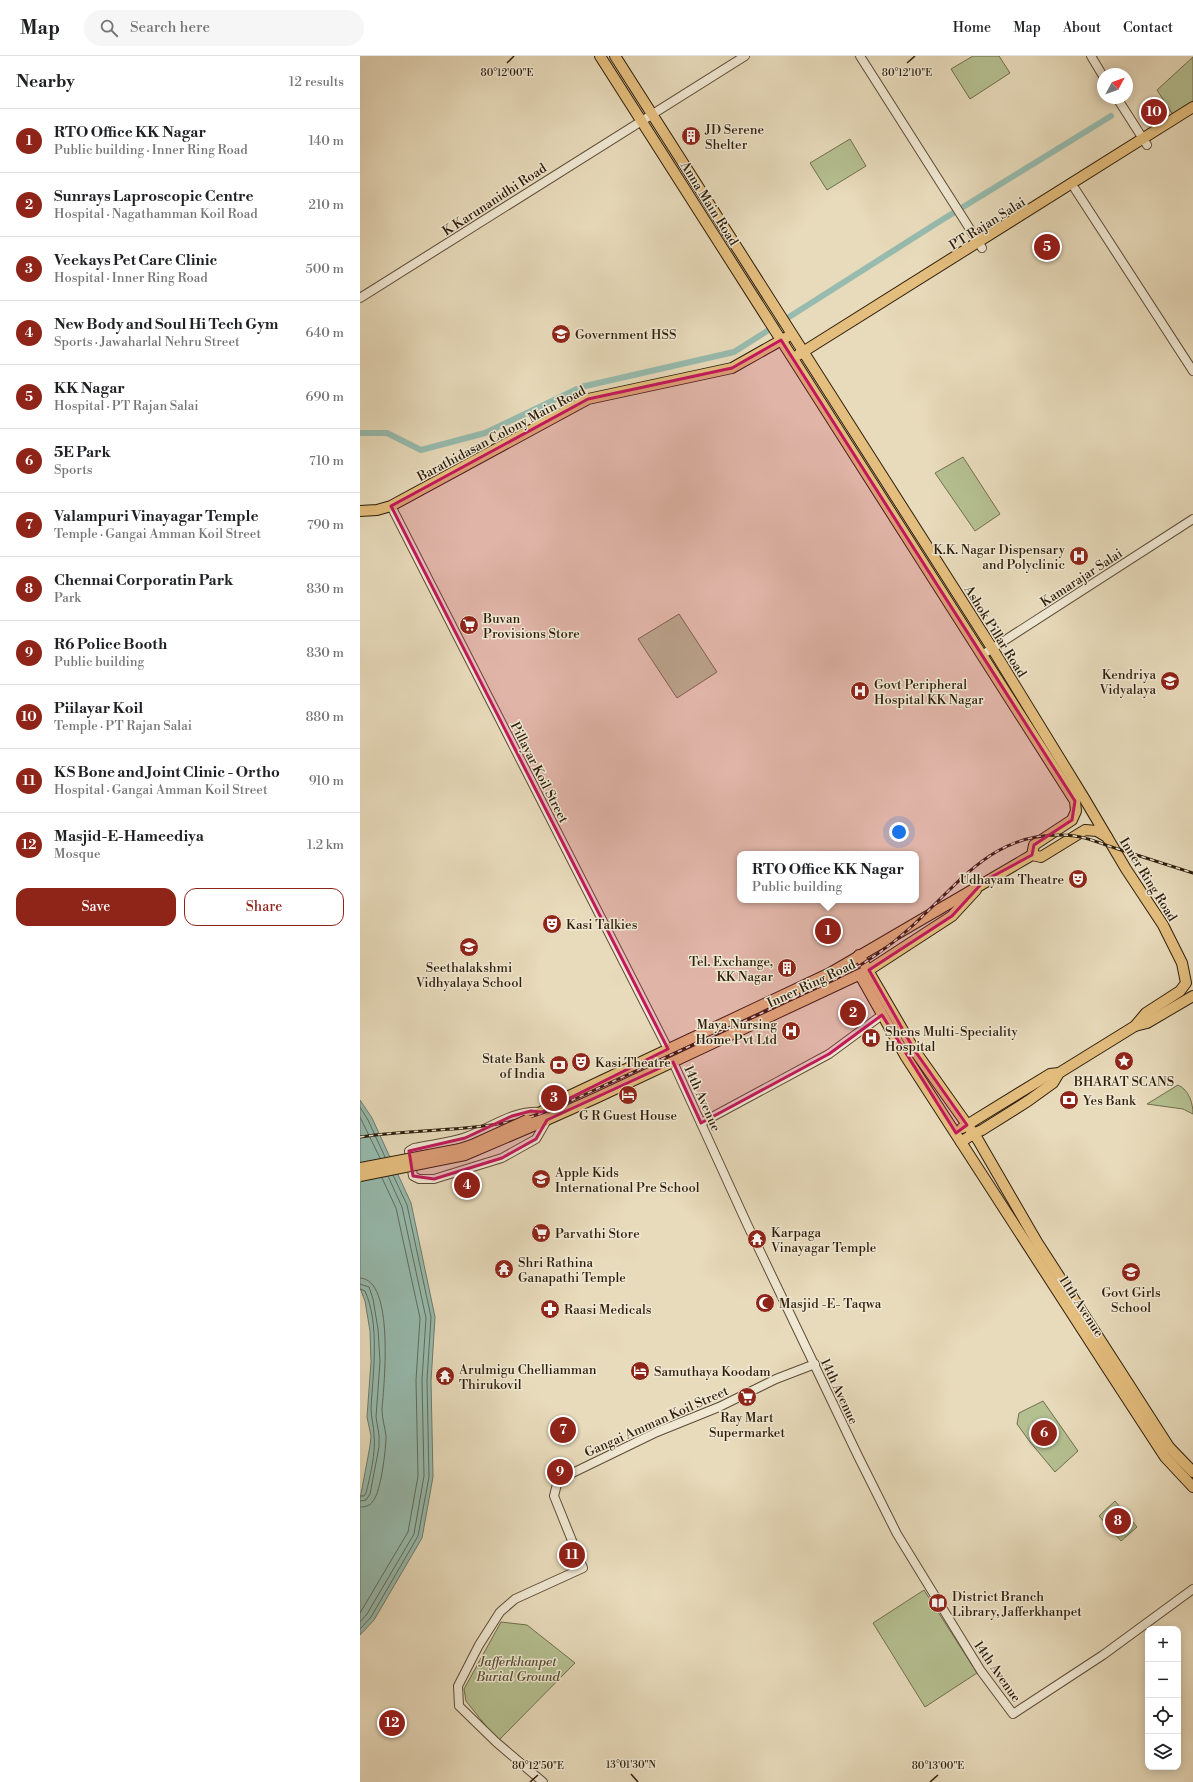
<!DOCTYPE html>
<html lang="en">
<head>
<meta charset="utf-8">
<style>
	:root { --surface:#fff; --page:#f6f6f6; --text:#202124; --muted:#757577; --line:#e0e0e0; --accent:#8f2418 }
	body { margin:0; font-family:"Libre Bodoni",serif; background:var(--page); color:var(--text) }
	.controls { position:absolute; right:12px; bottom:12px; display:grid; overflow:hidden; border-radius:8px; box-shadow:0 2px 10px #0003 }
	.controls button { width:36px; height:36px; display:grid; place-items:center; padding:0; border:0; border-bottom:1px solid var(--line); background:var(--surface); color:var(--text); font:20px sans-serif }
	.compass { position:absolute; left:737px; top:12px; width:36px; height:36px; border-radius:50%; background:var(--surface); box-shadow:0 2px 10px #0003; rotate:49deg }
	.you { position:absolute; left:539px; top:776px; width:14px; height:14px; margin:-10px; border:3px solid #fff; border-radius:50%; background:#1a73e8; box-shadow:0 0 0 6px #1a73e833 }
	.badge { display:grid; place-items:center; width:26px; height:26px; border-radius:50%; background:var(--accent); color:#fff; font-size:13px; font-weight:700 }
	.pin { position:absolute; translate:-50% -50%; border:2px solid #fff; box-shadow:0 1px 4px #0006 }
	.popup { position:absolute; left:377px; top:795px; width:182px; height:52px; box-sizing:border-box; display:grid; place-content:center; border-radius:8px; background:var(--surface); filter:drop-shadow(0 1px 3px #0005); font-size:13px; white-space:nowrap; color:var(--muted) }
	.popup b { font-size:15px; color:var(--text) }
	.popup::after { content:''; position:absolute; left:50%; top:100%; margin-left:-8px; border:8px solid transparent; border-top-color:var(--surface) }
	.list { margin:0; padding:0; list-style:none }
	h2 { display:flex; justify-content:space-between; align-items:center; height:52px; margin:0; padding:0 16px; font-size:17px }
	h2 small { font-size:13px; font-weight:400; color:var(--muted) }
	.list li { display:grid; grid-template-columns:26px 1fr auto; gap:12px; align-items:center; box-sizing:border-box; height:64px; padding:0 16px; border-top:1px solid var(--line) }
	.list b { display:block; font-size:15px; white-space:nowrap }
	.list p { margin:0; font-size:13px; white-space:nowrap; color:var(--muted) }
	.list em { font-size:13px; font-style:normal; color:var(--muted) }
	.actions { display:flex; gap:8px; padding:12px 16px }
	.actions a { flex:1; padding:9px 0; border:1px solid var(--accent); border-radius:12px; text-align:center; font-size:14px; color:var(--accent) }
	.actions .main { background:var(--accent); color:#fff }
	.icon { flex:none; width:22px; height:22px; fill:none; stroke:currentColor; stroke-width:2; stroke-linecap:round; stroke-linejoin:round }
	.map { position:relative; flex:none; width:833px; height:1726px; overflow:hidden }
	header { display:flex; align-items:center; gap:24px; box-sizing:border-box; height:56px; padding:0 20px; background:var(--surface); border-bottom:1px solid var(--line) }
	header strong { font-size:19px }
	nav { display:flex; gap:22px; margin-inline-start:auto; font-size:14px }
	.search { width:280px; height:36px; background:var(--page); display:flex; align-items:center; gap:10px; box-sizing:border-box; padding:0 14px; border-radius:22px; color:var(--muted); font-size:15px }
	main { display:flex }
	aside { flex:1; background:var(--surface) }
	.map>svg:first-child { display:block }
	.green { fill:#b5c091; stroke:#716e4e }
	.water { fill:#97bbae; stroke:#6d7c6d }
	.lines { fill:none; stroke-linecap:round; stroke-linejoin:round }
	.shore { stroke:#626c5c; stroke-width:1 }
	.canal { stroke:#97bbae; stroke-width:6 }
	.minor-casing { stroke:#5c4c37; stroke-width:10 }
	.major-casing { stroke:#2d1d0b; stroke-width:12 }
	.minor { stroke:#f0e8d3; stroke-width:8 }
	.major { stroke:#e4be7e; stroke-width:10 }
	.rail-casing { stroke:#2d1d0b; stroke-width:3 }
	.rail { stroke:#f0e8d3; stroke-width:1.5; stroke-dasharray:4.5; stroke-linecap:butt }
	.major-bridge-casing { stroke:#2d1d0b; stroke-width:12; stroke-linecap:butt }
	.major-bridge { stroke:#e4be7e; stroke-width:10 }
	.marked { fill:#c2185b; fill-opacity:0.2; stroke:#c2185b; stroke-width:3; stroke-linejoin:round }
	.ticks { fill:none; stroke:#2d1d0b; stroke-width:1.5 }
	.labels { text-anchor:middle; stroke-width:3; stroke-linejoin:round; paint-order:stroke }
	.poi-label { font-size:13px; fill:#2d1d0b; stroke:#f0e8d3; text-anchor:start }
	.street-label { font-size:13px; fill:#2d1d0b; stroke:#f0e8d3 }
	.park-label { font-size:13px; font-style:italic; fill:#564e33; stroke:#f0e8d3 }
	.ticks-label { font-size:10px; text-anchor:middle; fill:#2d1d0b; stroke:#f0e8d3; stroke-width:3; stroke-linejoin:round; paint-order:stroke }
</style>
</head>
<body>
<header>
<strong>Map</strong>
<div class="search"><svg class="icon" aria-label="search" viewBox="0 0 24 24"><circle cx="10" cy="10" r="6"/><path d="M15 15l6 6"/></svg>Search here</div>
<nav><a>Home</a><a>Map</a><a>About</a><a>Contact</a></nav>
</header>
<main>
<aside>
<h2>Nearby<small>12 results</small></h2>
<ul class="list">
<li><span class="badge">1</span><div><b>RTO Office KK Nagar</b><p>Public building · Inner Ring Road</p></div><em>140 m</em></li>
<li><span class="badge">2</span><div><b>Sunrays Laproscopic Centre</b><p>Hospital · Nagathamman Koil Road</p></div><em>210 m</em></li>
<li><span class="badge">3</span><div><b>Veekays Pet Care Clinic</b><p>Hospital · Inner Ring Road</p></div><em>500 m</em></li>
<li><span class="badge">4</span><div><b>New Body and Soul Hi Tech Gym</b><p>Sports · Jawaharlal Nehru Street</p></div><em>640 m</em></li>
<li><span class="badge">5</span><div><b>KK Nagar</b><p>Hospital · PT Rajan Salai</p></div><em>690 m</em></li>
<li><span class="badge">6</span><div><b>5E Park</b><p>Sports</p></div><em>710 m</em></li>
<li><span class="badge">7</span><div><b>Valampuri Vinayagar Temple</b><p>Temple · Gangai Amman Koil Street</p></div><em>790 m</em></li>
<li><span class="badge">8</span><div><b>Chennai Corporatin Park</b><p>Park</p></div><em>830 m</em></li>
<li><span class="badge">9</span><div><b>R6 Police Booth</b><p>Public building</p></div><em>830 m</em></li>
<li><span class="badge">10</span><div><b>Piilayar Koil</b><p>Temple · PT Rajan Salai</p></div><em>880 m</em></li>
<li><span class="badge">11</span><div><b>KS Bone and Joint Clinic - Ortho</b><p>Hospital · Gangai Amman Koil Street</p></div><em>910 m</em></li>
<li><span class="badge">12</span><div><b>Masjid-E-Hameediya</b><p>Mosque</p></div><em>1.2 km</em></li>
</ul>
<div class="actions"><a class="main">Save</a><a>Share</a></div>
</aside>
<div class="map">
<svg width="833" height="1726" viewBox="0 0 833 1726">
	<rect width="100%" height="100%" fill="#e8dbbb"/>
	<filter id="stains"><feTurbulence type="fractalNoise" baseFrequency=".005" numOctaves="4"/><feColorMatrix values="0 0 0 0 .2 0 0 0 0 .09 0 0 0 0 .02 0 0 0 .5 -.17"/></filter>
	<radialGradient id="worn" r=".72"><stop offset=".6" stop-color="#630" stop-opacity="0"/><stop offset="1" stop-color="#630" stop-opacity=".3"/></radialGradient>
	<g class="green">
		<path d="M613 0H639L650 17 610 43 591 13Z"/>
		<path d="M833 1V46L813 59 797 34Z"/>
		<path d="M490 83 506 110 467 134 450 107Z"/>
		<path d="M603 401 640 458 615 475 575 417Z"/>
		<path d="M319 558 357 616 317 642 278 583Z"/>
		<path d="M818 1029C829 1034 833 1047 833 1058L823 1053 787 1048Z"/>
		<path d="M683 1345 718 1395 695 1416 670 1386 657 1368 659 1357Z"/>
		<path d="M755 1445 777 1471 761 1485 739 1460Z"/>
		<path d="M564 1534 617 1617 565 1651 513 1567Z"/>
		<path d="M141 1566 167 1569 215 1607 138 1685 106 1645 104 1633Z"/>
	</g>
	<path class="water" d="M0 1044 12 1062 51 1147 75 1261 71 1325 73 1421 62 1482 14 1564 0 1579V1443L10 1390 11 1380 7 1361 11 1306 10 1275 5 1245 0 1232Z"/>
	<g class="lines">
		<g class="shore">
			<path d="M0 1051 8 1064 25 1101"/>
			<path d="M0 1061 20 1102"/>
			<path d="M0 1222C35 1223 24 1329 22 1353 22 1363 25 1371 26 1380 26 1393 21 1436 13 1445 10 1450 5 1451 0 1451"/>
			<path d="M0 1228 9 1231 13 1243 18 1273 20 1306 16 1361 19 1379V1391L10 1438 6 1444 0 1445"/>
			<path d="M0 1233 5 1235C20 1268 13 1317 11 1352 11 1362 14 1370 14 1379 16 1396 10 1421 6 1437L4 1440H0"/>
			<path d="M0 1557 48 1476 58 1420 56 1324 60 1262 36 1152 22 1122"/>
			<path d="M0 1566 7 1558 54 1478 64 1420 62 1324 66 1262 42 1151 28 1120"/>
			<path d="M0 1573 11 1561 58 1480 69 1421 67 1324 71 1261 47 1149 33 1119"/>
		</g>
		<path class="canal" d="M0 377H27L61 394 125 377 221 331 374 296 577 167 751 60"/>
		<defs>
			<g id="minor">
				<path d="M500 0 622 192"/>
				<path d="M731 0 743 20"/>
				<path d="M757 42 787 89"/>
				<path d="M715 133 833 315"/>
				<path d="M0 242 385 0"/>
				<path d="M31 450 308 993"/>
				<path d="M622 599 833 463"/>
				<path d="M313 1006 387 1168 498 1400 537 1478 621 1615 653 1658 743 1599 833 1533"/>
				<path d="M182 1056C154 1053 131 1072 106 1081 90 1087 71 1088 54 1092L49 1095 53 1120 59 1123H74L142 1102 176 1083 187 1064"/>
				<path d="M341 1067 469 998 522 959"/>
				<path d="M183 1726 136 1686 99 1650 98 1630 119 1589 140 1556 155 1543 223 1512 194 1440 198 1424 297 1376 359 1351 416 1323 455 1308"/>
			</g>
			<g id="major">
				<path d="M240 0 715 745 716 755 712 764 674 789 672 799"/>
				<path d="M255 0 632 592 724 742 766 813 803 869 822 907 826 927 820 935 786 957 775 970 699 1017 693 1027 668 1045 622 1074 613 1078 601 1086"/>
				<path d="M438 299 833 51"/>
				<path d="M0 455 17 454 31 450 228 343 372 312 427 281"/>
				<path d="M499 899 555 995 618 1084 677 1186 757 1310 809 1391 833 1416"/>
				<path d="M500 919 546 1001 749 1315 805 1401 833 1431"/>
				<path d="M775 970 787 967 833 940"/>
				<path d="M167 1064 209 1040 470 917 672 799 681 801 725 774 737 775 747 781"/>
				<path d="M173 1070 236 1042 509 914 592 860 616 834"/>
				<path d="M602 1072 690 1018 699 1017"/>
			</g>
		</defs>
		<use href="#minor" class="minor-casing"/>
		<use href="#major" class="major-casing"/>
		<use href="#minor" class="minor"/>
		<use href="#major" class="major"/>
		<defs>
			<path id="rail" d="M0 1081C65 1071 131 1078 193 1053L476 923C503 909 528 892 550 872 602 825 636 771 715 780 730 782 744 789 758 793 783 801 808 809 833 817"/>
		</defs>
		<use href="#rail" class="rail-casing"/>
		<use href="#rail" class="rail"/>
		<defs>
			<g id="major-bridge">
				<path d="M0 1112 100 1093 112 1089 167 1064"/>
				<path d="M0 1120 105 1099 173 1070"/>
			</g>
		</defs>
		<use href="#major-bridge" class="major-bridge-casing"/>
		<use href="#major-bridge" class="major-bridge"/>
	</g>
	<path class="marked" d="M421 284 715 745 712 764 674 789 672 799 624 825 592 860 509 914 555 995 607 1069 596 1077 522 959 469 998 341 1067 313 1006 187 1064 176 1083 142 1102 74 1123 53 1120 49 1095 105 1082 152 1060 171 1055 182 1056 308 993 31 450 228 343 372 312Z"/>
	<path class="ticks" d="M147 7 154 0M547 7 555 0M271 1718 278 1726M170 1726 178 1719M570 1726 578 1719"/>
	<defs>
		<symbol id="building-disc" viewBox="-11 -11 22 22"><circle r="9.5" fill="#8f2418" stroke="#f0e8d3"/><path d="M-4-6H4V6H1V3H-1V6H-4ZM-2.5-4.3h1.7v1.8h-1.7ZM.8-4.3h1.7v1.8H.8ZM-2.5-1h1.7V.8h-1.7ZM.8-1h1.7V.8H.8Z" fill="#fff"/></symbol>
		<symbol id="school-disc" viewBox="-11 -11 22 22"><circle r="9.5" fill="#8f2418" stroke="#f0e8d3"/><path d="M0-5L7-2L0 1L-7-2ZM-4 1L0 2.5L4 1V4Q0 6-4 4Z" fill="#fff"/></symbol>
		<symbol id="hospital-disc" viewBox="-11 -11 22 22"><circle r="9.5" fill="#8f2418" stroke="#f0e8d3"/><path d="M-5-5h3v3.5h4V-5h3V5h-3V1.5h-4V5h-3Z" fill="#fff"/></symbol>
		<symbol id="supermarket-disc" viewBox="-11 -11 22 22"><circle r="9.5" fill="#8f2418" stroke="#f0e8d3"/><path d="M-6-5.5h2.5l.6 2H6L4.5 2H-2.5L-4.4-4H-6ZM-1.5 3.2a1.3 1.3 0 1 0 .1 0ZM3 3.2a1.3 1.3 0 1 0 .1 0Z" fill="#fff"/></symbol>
		<symbol id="theatre-disc" viewBox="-11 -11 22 22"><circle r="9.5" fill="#8f2418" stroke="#f0e8d3"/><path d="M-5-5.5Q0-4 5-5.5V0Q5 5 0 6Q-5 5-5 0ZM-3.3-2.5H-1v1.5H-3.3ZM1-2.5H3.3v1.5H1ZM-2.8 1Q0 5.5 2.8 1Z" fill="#fff"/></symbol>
		<symbol id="sight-disc" viewBox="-11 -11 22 22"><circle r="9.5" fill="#8f2418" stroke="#f0e8d3"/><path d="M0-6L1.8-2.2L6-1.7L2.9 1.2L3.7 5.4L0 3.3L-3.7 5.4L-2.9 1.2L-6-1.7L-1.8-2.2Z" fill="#fff"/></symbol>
		<symbol id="bank-disc" viewBox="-11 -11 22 22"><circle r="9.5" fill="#8f2418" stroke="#f0e8d3"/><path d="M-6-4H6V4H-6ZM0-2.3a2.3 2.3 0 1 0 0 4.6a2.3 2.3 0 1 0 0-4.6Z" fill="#fff"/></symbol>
		<symbol id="hotel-disc" viewBox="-11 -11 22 22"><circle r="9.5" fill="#8f2418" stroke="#f0e8d3"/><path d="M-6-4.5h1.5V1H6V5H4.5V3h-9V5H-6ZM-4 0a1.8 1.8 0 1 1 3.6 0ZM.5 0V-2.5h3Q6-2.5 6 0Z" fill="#fff"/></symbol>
		<symbol id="temple-disc" viewBox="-11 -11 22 22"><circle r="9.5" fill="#8f2418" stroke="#f0e8d3"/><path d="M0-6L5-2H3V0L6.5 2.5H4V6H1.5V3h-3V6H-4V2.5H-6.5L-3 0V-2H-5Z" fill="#fff"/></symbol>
		<symbol id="mosque-disc" viewBox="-11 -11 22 22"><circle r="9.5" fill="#8f2418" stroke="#f0e8d3"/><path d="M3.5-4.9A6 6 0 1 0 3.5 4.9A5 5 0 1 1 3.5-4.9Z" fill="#fff"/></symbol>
		<symbol id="pharmacy-disc" viewBox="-11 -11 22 22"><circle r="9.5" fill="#8f2418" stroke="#f0e8d3"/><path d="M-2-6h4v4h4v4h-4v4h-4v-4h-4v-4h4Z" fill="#fff"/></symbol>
		<symbol id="library-disc" viewBox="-11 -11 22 22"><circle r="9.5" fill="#8f2418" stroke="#f0e8d3"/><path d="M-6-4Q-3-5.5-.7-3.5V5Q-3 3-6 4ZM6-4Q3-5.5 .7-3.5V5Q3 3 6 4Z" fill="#fff"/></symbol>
	</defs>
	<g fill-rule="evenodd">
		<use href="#building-disc" x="320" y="69" width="22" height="22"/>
		<use href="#school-disc" x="190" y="267" width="22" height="22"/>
		<use href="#hospital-disc" x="708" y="489" width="22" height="22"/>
		<use href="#supermarket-disc" x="98" y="558" width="22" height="22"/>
		<use href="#school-disc" x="799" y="614" width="22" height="22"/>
		<use href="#hospital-disc" x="489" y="624" width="22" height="22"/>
		<use href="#theatre-disc" x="707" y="812" width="22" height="22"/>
		<use href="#theatre-disc" x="181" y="857" width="22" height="22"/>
		<use href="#school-disc" x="98" y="880" width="22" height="22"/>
		<use href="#building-disc" x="416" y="901" width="22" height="22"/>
		<use href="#hospital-disc" x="420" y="964" width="22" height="22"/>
		<use href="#hospital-disc" x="500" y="971" width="22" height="22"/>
		<use href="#sight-disc" x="753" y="994" width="22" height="22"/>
		<use href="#theatre-disc" x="210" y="995" width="22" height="22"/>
		<use href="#bank-disc" x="188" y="998" width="22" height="22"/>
		<use href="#hotel-disc" x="257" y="1028" width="22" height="22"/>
		<use href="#bank-disc" x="698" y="1033" width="22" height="22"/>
		<use href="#school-disc" x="170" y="1112" width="22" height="22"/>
		<use href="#supermarket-disc" x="170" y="1166" width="22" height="22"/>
		<use href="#temple-disc" x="386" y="1172" width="22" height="22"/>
		<use href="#temple-disc" x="133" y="1202" width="22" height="22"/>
		<use href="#school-disc" x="760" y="1205" width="22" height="22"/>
		<use href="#mosque-disc" x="394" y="1236" width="22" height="22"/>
		<use href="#pharmacy-disc" x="179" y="1242" width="22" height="22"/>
		<use href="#hotel-disc" x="269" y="1304" width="22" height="22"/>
		<use href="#temple-disc" x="74" y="1309" width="22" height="22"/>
		<use href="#supermarket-disc" x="376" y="1330" width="22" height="22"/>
		<use href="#library-disc" x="567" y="1536" width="22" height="22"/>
	</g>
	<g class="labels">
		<g class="poi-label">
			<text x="345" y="78">JD Serene<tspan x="345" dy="15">Shelter</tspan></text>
			<text x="215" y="283">Government HSS</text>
			<text x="705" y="498" text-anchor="end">K.K. Nagar Dispensary<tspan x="705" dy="15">and Polyclinic</tspan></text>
			<text x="123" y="567">Buvan<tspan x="123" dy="15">Provisions Store</tspan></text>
			<text x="796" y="623" text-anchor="end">Kendriya<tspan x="796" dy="15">Vidyalaya</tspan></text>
			<text x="514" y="633">Govt Peripheral<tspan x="514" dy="15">Hospital KK Nagar</tspan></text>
			<text x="704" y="828" text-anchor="end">Udhayam Theatre</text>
			<text x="206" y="873">Kasi Talkies</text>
			<text x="413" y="910" text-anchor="end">Tel. Exchange,<tspan x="413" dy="15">KK Nagar</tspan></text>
			<text x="109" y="916" text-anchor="middle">Seethalakshmi<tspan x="109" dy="15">Vidhyalaya School</tspan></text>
			<text x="417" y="973" text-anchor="end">Maya Nursing<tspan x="417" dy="15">Home Pvt Ltd</tspan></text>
			<text x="525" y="980">Shens Multi-Speciality<tspan x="525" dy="15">Hospital</tspan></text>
			<text x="185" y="1007" text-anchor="end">State Bank<tspan x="185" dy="15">of India</tspan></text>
			<text x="235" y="1011">Kasi Theatre</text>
			<text x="764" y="1030" text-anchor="middle">BHARAT SCANS</text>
			<text x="723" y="1049">Yes Bank</text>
			<text x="268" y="1064" text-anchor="middle">G R Guest House</text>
			<text x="195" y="1121">Apple Kids<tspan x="195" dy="15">International Pre School</tspan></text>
			<text x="411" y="1181">Karpaga<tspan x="411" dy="15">Vinayagar Temple</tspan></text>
			<text x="195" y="1182">Parvathi Store</text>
			<text x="158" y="1211">Shri Rathina<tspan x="158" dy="15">Ganapathi Temple</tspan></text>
			<text x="771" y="1241" text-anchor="middle">Govt Girls<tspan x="771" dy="15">School</tspan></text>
			<text x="419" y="1252">Masjid -E- Taqwa</text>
			<text x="204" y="1258">Raasi Medicals</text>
			<text x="99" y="1318">Arulmigu Chelliamman<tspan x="99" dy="15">Thirukovil</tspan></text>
			<text x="294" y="1320">Samuthaya Koodam</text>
			<text x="387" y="1366" text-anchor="middle">Ray Mart<tspan x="387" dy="15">Supermarket</tspan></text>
			<text x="592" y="1545">District Branch<tspan x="592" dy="15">Library, Jafferkhanpet</tspan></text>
		</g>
		<g class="street-label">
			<text transform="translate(134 143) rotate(-33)" y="5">K Karunanidhi Road</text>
			<text transform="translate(350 147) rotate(58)" y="5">Anna Main Road</text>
			<text transform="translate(627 167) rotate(-32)" y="5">PT Rajan Salai</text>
			<text transform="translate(141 377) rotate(-28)" y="5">Barathidasan Colony Main Road</text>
			<text transform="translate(721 521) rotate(-33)" y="5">Kamarajar Salai</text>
			<text transform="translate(636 575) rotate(58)" y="5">Ashok Pillar Road</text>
			<text transform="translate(180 716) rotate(63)" y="5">Pillayar Koil Street</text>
			<text transform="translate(789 823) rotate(58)" y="5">Inner Ring Road</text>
			<text transform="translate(451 927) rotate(-25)" y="5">Inner Ring Road</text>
			<text transform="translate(343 1042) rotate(66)" y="5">14th Avenue</text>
			<text transform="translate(722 1250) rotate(57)" y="5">11th Avenue</text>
			<text transform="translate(480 1335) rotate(65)" y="5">14th Avenue</text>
			<text transform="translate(296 1365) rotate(-24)" y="5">Gangai Amman Koil Street</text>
			<text transform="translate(638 1615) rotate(55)" y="5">14th Avenue</text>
		</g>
		<g class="park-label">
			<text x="158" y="1610">Jafferkhanpet<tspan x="158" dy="15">Burial Ground</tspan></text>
		</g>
	</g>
	<g class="ticks-label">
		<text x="147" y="20">80°12'00"E</text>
		<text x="547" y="20">80°12'10"E</text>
		<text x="271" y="1712">13°01'30"N</text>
		<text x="178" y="1713">80°12'50"E</text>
		<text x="578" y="1713">80°13'00"E</text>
	</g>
	<rect width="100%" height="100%" filter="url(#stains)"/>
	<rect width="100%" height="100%" fill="url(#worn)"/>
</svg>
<div class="controls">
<button>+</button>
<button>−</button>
<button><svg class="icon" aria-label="locate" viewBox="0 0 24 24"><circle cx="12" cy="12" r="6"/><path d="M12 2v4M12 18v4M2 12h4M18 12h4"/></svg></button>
<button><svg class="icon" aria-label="layers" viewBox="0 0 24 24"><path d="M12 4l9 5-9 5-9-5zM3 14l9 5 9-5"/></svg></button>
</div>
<svg class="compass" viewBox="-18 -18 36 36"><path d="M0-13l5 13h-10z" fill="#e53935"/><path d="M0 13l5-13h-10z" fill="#757577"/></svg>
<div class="you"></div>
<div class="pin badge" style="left:468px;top:875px">1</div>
<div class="popup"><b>RTO Office KK Nagar</b>Public building</div>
<div class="pin badge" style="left:493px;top:957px">2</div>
<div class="pin badge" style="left:194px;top:1042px">3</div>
<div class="pin badge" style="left:107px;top:1129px">4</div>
<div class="pin badge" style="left:687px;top:191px">5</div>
<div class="pin badge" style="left:684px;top:1377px">6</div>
<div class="pin badge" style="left:203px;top:1374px">7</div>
<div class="pin badge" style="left:758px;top:1465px">8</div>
<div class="pin badge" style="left:200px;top:1416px">9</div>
<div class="pin badge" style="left:794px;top:56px">10</div>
<div class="pin badge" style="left:212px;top:1499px">11</div>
<div class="pin badge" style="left:32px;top:1667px">12</div>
</div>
</main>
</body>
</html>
